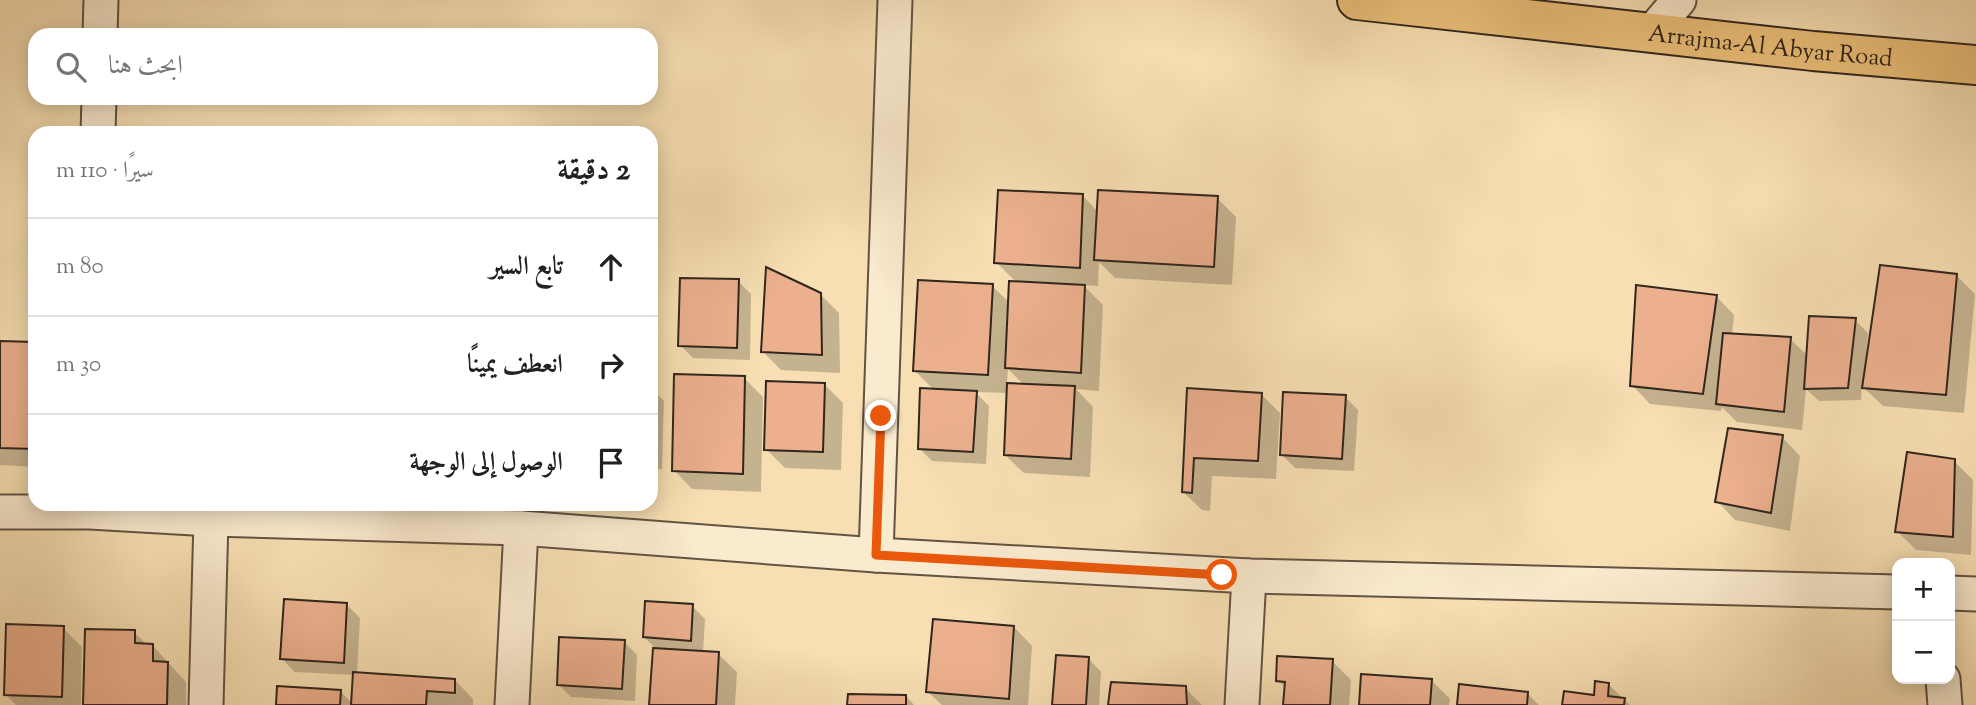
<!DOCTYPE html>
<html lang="ar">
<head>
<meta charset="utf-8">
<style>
	:root { --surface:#fff; --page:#f2f2f2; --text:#202124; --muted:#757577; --line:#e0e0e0 }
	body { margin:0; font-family:"Sorts Mill Goudy",Amiri,serif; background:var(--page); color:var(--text); direction:rtl }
	.controls { position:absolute; right:21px; bottom:21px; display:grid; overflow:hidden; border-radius:14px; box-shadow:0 4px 18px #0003 }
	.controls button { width:63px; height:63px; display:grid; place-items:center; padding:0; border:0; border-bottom:2px solid var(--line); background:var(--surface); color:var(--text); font:35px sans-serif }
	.stop { position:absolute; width:21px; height:21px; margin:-16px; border:5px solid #ea580c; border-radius:50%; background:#fff }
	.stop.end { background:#ea580c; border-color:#fff; box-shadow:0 2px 7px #0008 }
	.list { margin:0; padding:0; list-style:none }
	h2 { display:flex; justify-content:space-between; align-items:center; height:91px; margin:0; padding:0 28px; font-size:30px }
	h2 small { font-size:23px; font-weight:400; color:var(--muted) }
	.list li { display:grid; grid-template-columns:46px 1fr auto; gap:21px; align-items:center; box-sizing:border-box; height:98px; padding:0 28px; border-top:2px solid var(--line) }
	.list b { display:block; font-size:26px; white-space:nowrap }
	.list em { font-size:23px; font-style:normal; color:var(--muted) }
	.icon { flex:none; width:38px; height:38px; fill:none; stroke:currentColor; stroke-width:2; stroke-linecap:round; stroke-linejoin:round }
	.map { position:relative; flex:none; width:1976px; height:705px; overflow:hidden; direction:ltr }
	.search { position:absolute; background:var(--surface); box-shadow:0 4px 18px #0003; left:28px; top:28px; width:630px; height:77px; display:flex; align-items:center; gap:18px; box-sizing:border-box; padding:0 24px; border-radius:21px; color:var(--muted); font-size:26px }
	.panel { position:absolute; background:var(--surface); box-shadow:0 4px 18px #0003; left:28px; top:126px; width:630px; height:385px; border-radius:21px; direction:rtl }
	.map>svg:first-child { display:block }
	.shadow { fill:#0003; fill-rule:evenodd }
	.building { fill:#ecb08e; stroke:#30261d; stroke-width:2 }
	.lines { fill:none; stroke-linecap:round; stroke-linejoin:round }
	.minor-casing { stroke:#625442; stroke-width:37 }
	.highway-casing { stroke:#30261d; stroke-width:42 }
	.minor { stroke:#faeace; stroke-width:33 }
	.highway { stroke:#ecc07a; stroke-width:38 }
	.route { stroke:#ea580c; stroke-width:9 }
	.labels { text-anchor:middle; stroke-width:5; stroke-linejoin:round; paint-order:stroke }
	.street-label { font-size:24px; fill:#30261d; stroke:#faeace }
</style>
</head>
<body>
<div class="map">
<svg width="1976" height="705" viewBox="0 0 1976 705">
	<rect width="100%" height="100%" fill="#f7dfb3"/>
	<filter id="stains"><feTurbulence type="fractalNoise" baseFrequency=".00286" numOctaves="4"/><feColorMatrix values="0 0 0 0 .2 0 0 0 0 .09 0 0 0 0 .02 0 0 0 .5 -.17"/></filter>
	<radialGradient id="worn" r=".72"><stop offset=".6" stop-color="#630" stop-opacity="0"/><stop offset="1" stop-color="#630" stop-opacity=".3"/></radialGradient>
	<g class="shadow">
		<path d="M1083 196 1098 212 1217 198 1236 217 1232 285 1115 278 1099 262 1098 286 1083 285 1103 305 1099 391 1076 389 1093 407 1090 477 1024 473 1005 455 1008 393 975 392 989 406 986 464 932 461 919 448 935 391 915 371 992 286 1010 303 1017 283 996 262ZM1008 369 1024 385 1007 384Z"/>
		<path d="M1956 275 1975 294 1964 413 1883 406 1862 386 1861 400 1819 401 1806 389 1802 430 1737 422 1722 407 1721 411 1650 404 1632 385 1716 296 1734 315 1732 335 1790 339 1808 356 1855 320 1868 333 1866 354 1869 355Z"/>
		<path d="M738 281 751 294 750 360 693 358 680 345Z"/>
		<path d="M820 294 839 313 840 373 781 370 763 352Z"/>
		<path d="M651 301 658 308 657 362 651 361Z"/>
		<path d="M0 343 35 344V467L0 465Z"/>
		<path d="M744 378 763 397 761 492 692 489 674 470Z"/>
		<path d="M824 384 843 403 841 470 785 468 766 449Z"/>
		<path d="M651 388 664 401 662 469H651Z"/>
		<path d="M1189 390 1261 394 1280 413 1276 479 1212 476 1210 511 1202 510 1183 492Z"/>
		<path d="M1345 397 1358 410 1354 471 1295 468 1282 455Z"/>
		<path d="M1782 437 1800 456 1790 531 1735 520 1717 501Z"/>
		<path d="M1954 461 1973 480 1971 555 1916 550 1897 531Z"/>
		<path d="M347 605 360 618 357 674 455 680 473 699V705H278L340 691 353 704 355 675 295 672 282 659Z"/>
		<path d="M692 606 705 619 703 653 718 654 737 672 735 705H651L657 650 644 637Z"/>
		<path d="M1014 627 1032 646 1028 705H942L928 692Z"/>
		<path d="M63 628 82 647 81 705H16L6 695Z"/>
		<path d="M134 632 148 646H153L186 682V705H85Z"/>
		<path d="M624 642 637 655 635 701 571 697 558 684Z"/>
		<path d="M1089 659 1101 672 1099 705H1054Z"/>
		<path d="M1332 661 1351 680 1349 705H1285L1286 689 1278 680Z"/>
		<path d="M1431 680 1450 699 1449 705H1361Z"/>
		<path d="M1608 684 1630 705H1564L1595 697Z"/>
		<path d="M1185 688 1202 705H1110Z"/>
		<path d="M1528 694 1539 705H1459Z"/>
		<path d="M906 696 914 705H848Z"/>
	</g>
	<g class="building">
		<path d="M998 190 1083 194 1080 268 994 263Z"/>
		<path d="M1098 190 1218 196 1214 267 1094 260Z"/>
		<path d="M1880 265 1957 274 1946 395 1862 388Z"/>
		<path d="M766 267 821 293 822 355 761 352Z"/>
		<path d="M680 278 739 279 737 348 678 346Z"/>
		<path d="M918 280 993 284 988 375 913 371Z"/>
		<path d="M1009 281 1085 285 1081 373 1005 368Z"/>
		<path d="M1636 285 1717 295 1703 394 1630 386Z"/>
		<path d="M1809 316 1856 318 1848 388 1804 389Z"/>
		<path d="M1723 333 1791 337 1784 412 1716 404Z"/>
		<path d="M0 341 35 342V449L0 448Z"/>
		<path d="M674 374 745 376 743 474 672 471Z"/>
		<path d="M766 381 825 383 823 452 764 450Z"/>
		<path d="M1007 383 1075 386 1071 459 1004 455Z"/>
		<path d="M920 388 977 391 973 452 918 449Z"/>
		<path d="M1187 388 1262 393 1258 461 1194 458 1192 493 1182 492Z"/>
		<path d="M1283 392 1346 395 1342 459 1280 455Z"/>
		<path d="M1728 428 1783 435 1771 513 1715 502Z"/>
		<path d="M1907 452 1955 459 1953 537 1895 532Z"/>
		<path d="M284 599 347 603 344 663 280 659Z"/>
		<path d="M645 601 693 604 691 641 643 637Z"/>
		<path d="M933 619 1014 626 1009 699 926 692Z"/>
		<path d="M6 624 64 626 62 697 4 695Z"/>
		<path d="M85 629 135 630V643L153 644V661L168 662 167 705H83Z"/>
		<path d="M559 637 625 640 622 689 557 685Z"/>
		<path d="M653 648 719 652 716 705H649Z"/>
		<path d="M1056 655 1089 657 1086 705H1052Z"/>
		<path d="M1277 656 1333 659 1330 705H1283L1285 682 1276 681Z"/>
		<path d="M353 672 455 679V693L427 691 426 705H351Z"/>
		<path d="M1361 674 1432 679 1430 705H1359Z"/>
		<path d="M1595 681 1609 683 1608 696 1625 698 1624 705H1562L1564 691 1594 695Z"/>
		<path d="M1111 682 1186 686 1187 705H1108Z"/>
		<path d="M1459 684 1528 692 1527 705H1457Z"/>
		<path d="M277 686 341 690 340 705H276Z"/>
		<path d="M848 694 906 695V705H847Z"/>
	</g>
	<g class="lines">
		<defs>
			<g id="minor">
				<path d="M1651 33 1679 0"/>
				<path d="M100 35 101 0"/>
				<path d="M98 133 99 98"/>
				<path d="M0 512H90L211 519 521 528 876 555 1249 576 1897 592"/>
				<path d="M876 555 895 0"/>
				<path d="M1950 593 1976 594"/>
				<path d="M1943 679 1945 705"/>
				<path d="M206 705 211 519"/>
				<path d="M512 705 521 528"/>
				<path d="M1242 705 1249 576"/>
			</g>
			<g id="highway">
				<path id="s1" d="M1357 0 1813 51 1976 65"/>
			</g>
		</defs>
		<use href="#minor" class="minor-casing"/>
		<use href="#highway" class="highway-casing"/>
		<use href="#minor" class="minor"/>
		<use href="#highway" class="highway"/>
	</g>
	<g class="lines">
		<path class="route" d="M881 416 876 555 1222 575"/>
	</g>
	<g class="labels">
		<g class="street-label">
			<text dy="8" stroke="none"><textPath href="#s1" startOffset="416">Arrajma-Al Abyar Road</textPath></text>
		</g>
	</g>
	<rect width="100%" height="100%" filter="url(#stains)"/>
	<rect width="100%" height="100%" fill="url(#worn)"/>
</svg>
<div class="controls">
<button>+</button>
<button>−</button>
</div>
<div class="stop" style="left:1222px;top:575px"></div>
<div class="stop end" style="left:881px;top:416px"></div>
<div class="search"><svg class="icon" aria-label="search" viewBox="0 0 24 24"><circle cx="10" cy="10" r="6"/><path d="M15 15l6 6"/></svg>ابحث هنا</div>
<section class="panel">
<h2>2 دقيقة<small>سيرًا · 110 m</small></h2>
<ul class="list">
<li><svg class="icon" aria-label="ahead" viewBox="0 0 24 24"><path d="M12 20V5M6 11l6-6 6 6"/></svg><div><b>تابع السير</b></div><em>80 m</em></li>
<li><svg class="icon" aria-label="right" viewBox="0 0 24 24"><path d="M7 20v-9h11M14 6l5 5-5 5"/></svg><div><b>انعطف يمينًا</b></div><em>30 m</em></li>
<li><svg class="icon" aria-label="arrive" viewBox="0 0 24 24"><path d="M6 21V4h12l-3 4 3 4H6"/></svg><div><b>الوصول إلى الوجهة</b></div></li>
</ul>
</section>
</div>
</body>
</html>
